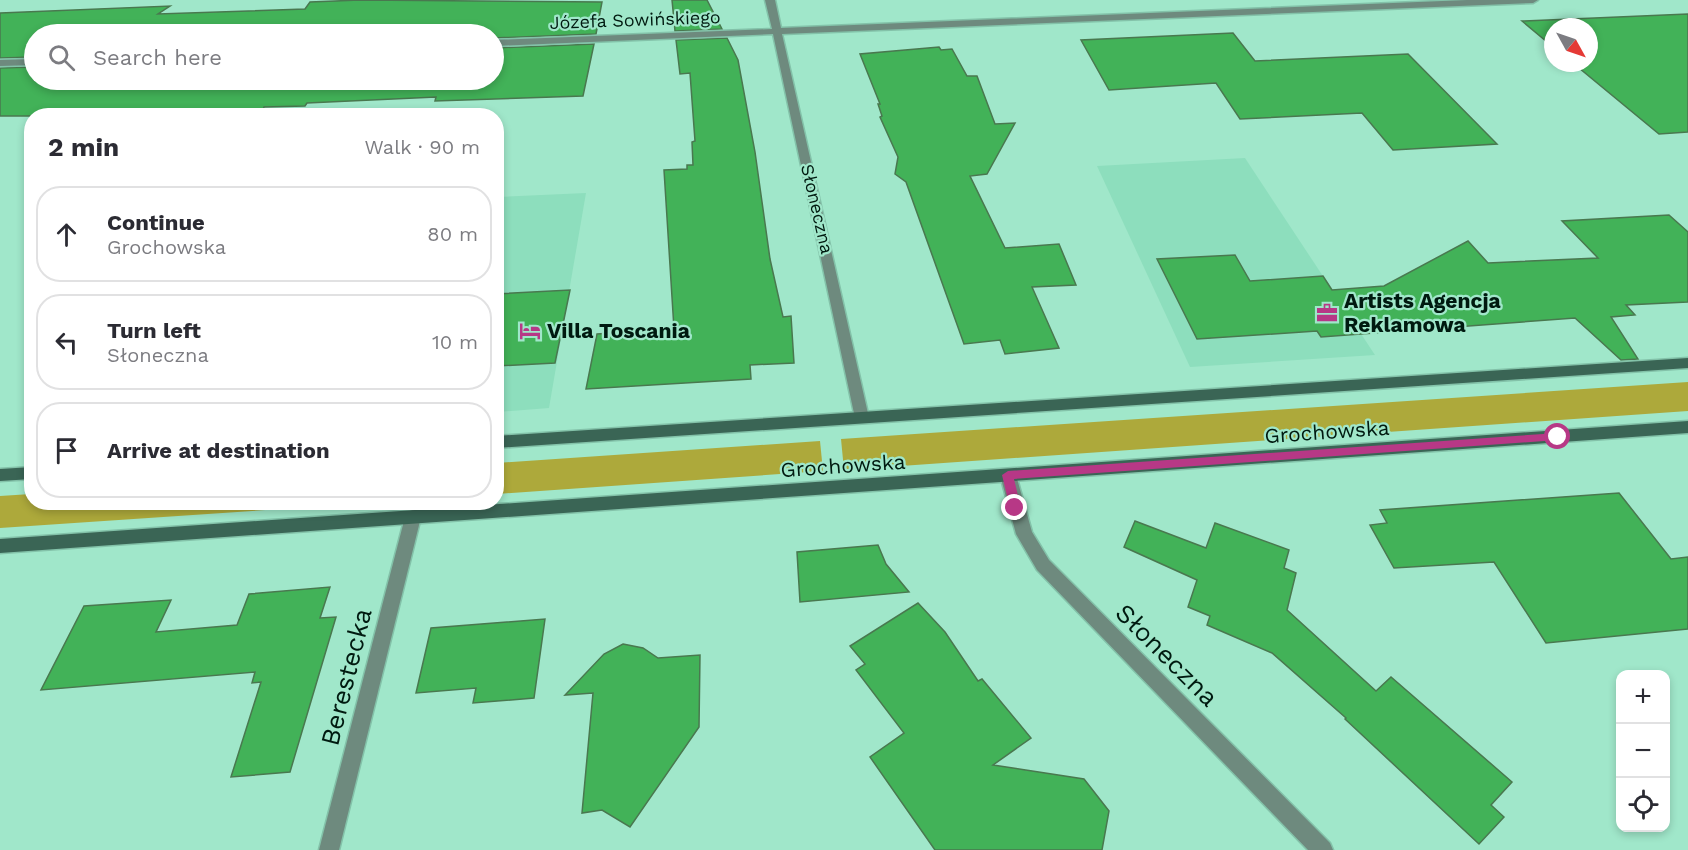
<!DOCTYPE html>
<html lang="en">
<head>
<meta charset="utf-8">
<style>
	:root { --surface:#fff; --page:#f2f2f3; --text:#2b2b33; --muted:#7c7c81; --line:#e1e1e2 }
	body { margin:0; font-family:"Work Sans",sans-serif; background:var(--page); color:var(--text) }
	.controls { position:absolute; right:18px; bottom:18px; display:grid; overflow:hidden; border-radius:12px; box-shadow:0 3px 9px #0003 }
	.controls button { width:54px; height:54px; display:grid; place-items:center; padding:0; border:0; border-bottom:2px solid var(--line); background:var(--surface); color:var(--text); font:30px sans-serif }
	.compass { position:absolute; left:1544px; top:18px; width:54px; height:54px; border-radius:50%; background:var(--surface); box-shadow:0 3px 9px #0003; rotate:130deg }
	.stop { position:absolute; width:18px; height:18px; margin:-14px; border:4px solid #b73886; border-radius:50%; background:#fff }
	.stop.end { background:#b73886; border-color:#fff; box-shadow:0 2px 6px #0008 }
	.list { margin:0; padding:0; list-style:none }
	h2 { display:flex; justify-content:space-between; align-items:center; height:78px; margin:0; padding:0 24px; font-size:26px }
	h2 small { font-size:20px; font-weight:400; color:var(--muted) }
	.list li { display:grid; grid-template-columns:39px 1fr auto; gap:18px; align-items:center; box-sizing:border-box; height:96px; margin:0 12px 12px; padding:0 12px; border:2px solid var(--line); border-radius:24px }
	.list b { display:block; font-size:22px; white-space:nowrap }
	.list p { margin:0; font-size:20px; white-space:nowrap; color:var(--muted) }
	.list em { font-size:20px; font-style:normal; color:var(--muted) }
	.icon { flex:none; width:33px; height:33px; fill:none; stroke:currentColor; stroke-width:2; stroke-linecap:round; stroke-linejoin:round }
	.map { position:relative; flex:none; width:1688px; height:850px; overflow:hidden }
	.search { position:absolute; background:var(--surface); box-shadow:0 3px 9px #0003; left:24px; top:24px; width:480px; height:66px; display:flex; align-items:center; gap:15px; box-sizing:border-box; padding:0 21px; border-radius:33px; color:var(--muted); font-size:22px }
	.panel { position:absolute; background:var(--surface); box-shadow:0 3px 9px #0003; left:24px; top:108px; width:480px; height:402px; border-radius:24px }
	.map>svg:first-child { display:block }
	.built { fill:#8ddebd }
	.green { fill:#ada93b }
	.building { fill:#42b258; stroke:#49784f; stroke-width:1.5 }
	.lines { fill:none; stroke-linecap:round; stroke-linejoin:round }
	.street-casing { stroke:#83c2a9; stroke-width:3 }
	.secondary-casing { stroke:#83c2a9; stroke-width:3 }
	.street { fill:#6e8a7e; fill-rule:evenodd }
	.secondary { fill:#3a6555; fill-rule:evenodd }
	.route { fill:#b73886 }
	.labels { text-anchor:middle; stroke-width:4.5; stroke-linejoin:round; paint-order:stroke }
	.far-street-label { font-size:18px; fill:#001a10; stroke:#a0e7ca }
	.poi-label { font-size:21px; font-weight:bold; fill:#001a10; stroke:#a0e7ca; text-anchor:start }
	.street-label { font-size:21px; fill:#001a10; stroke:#a0e7ca }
	.near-street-label { font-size:26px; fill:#001a10; stroke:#a0e7ca }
</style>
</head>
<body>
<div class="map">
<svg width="1688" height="850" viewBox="0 0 1688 850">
	<rect width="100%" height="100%" fill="#a0e7ca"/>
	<g class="built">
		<path d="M1245 158 1375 355 1190 367 1097 166Z"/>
		<path d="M586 193 549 408 497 412V197Z"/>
	</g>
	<g class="green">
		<path d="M1688 382V411L844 470 841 439Z"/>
		<path d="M820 441 823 471 497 494V463Z"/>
		<path d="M31 494 32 502 369 503 0 528V496Z"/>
	</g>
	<g class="building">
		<path d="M360 0 602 2 596 34 494 38V34H34V57L0 58V13L170 6 158 14 305 9 310 2Z"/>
		<path d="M672 0H707L722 29 675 31Z"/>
		<path d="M1688 14V132L1659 134 1573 63H1589V27H1553V47L1522 21Z"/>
		<path d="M1233 33 1255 61 1408 54 1497 144 1393 150 1362 113 1240 119 1216 83 1109 90 1081 40Z"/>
		<path d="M727 38 738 60 755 152 770 259 783 317 791 316 794 363 750 365 751 379 586 389 597 334 674 329 664 170 687 169V165H693L692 142 695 141 690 73 680 74 676 40Z"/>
		<path d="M594 44 583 96 435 101 436 97 307 103 305 106 264 107 263 110 201 112 199 116H0V68L34 67V80H494V48Z"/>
		<path d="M939 47 941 50 952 49 967 76H977L995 124 1015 123 987 174 970 176 1005 248 1059 244 1076 285 1032 287 1059 348 1005 354 1000 340 964 344 906 182 895 174 898 157 880 117 882 116 878 104H880L860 54Z"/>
		<path d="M1669 215 1688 232V302L1626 305 1635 315 1611 317 1638 359 1621 360 1575 318 1321 337 1317 331 1197 339 1157 259 1235 255 1250 281 1323 276 1332 290 1384 286 1468 241 1488 263 1598 258 1562 221Z"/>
		<path d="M570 290 555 363 496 366V294Z"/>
		<path d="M1619 493 1671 559 1688 557V629L1546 643 1494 562 1394 568 1370 525 1387 523 1380 510Z"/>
		<path d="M1135 521 1206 548 1215 523 1289 550 1284 568 1296 573 1287 610 1376 691 1391 677 1512 782 1491 805 1504 817 1479 844 1345 719 1346 718 1272 653 1207 625 1210 616 1188 607 1197 580 1124 547Z"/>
		<path d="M878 545 886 564 909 592 800 602 797 552Z"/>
		<path d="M330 587 320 618 336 617 290 772 231 777 261 682 252 683 255 672 41 690 84 606 171 600 156 632 237 625 249 594Z"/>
		<path d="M918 603 945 632 978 681 982 679 1031 738 993 765 1084 779 1109 811 1102 850H935L870 757 904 733 856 670 865 664 850 646Z"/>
		<path d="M545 619 534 698 473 703 476 688 416 693 431 628Z"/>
		<path d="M623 644 643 648 658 658 700 655 699 727 630 827 602 810 582 813 593 693 565 695 604 654Z"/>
	</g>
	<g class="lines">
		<defs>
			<g id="street">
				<path d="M765 0H775L781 28 1467 0H1538L1533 3 782 34 869 418 867 422H857L855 418 773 34 494 46V40L772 29Z"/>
				<path d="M34 59V65L0 66V60Z"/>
				<path d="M1008 469 1014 471 1016 475 1032 532 1049 560 1330 843 1333 850H1308L1037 570 1016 534 1000 475 1002 471Z"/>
				<path d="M413 510 419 512 421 517 339 850H319L405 517 407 512Z"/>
			</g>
			<g id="secondary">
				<path d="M1688 358V368L496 448V436Z"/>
				<path d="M1688 421V433L0 553V539Z"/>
				<path d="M32 467V479L0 481V469Z"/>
			</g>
		</defs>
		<use href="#street" class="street-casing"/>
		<use href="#secondary" class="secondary-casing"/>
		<use href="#street" class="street"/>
		<use href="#secondary" class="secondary"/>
	</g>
	<path class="route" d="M1558 433 1563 437 1558 440 1014 479 1021 508 1015 513 1010 508 1002 475 1008 471Z"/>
	<defs>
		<symbol id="office-bare" viewBox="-9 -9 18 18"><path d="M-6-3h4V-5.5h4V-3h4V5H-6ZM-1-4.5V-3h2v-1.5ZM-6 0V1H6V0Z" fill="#b73886" stroke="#a0e7ca" stroke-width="2.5" paint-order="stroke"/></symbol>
		<symbol id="hotel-bare" viewBox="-9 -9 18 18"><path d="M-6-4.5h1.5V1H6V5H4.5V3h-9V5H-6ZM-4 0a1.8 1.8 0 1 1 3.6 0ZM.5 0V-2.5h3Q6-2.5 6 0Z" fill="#b73886" stroke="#a0e7ca" stroke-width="2.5" paint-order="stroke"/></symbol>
	</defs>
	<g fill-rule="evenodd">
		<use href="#office-bare" x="1312" y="298" width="30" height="30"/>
		<use href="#hotel-bare" x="515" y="316" width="30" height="30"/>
	</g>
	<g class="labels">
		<g class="far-street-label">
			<text transform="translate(635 20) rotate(-2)" y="6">Józefa Sowińskiego</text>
			<text transform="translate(817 209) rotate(77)" y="6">Słoneczna</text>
		</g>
		<g class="poi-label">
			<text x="1344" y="308">Artists Agencja<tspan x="1344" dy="24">Reklamowa</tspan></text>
			<text x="547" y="338">Villa Toscania</text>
		</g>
		<g class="street-label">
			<text transform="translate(1327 432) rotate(-4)" y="7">Grochowska</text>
			<text transform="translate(843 466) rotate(-4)" y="7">Grochowska</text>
		</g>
		<g class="near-street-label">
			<text transform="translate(1167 655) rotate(45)" y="9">Słoneczna</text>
			<text transform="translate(346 677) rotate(-76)" y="9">Berestecka</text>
		</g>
	</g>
</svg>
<div class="controls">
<button>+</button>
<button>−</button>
<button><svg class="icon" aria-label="locate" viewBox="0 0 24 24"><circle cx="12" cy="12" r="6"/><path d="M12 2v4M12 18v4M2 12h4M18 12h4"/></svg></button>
</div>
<svg class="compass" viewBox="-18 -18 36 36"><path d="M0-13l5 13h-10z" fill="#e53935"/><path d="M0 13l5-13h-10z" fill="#7c7c81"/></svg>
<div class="stop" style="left:1558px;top:437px"></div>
<div class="stop end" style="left:1015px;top:508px"></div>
<div class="search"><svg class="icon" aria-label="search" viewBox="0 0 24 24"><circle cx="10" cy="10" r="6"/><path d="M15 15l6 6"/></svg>Search here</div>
<section class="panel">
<h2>2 min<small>Walk · 90 m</small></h2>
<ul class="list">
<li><svg class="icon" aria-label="ahead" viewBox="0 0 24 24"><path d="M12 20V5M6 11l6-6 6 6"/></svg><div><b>Continue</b><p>Grochowska</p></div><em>80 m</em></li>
<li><svg class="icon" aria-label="left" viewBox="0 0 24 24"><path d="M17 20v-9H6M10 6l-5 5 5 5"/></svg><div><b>Turn left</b><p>Słoneczna</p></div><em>10 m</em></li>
<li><svg class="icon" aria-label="arrive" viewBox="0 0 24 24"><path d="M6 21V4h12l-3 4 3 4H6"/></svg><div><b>Arrive at destination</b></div></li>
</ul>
</section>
</div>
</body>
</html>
